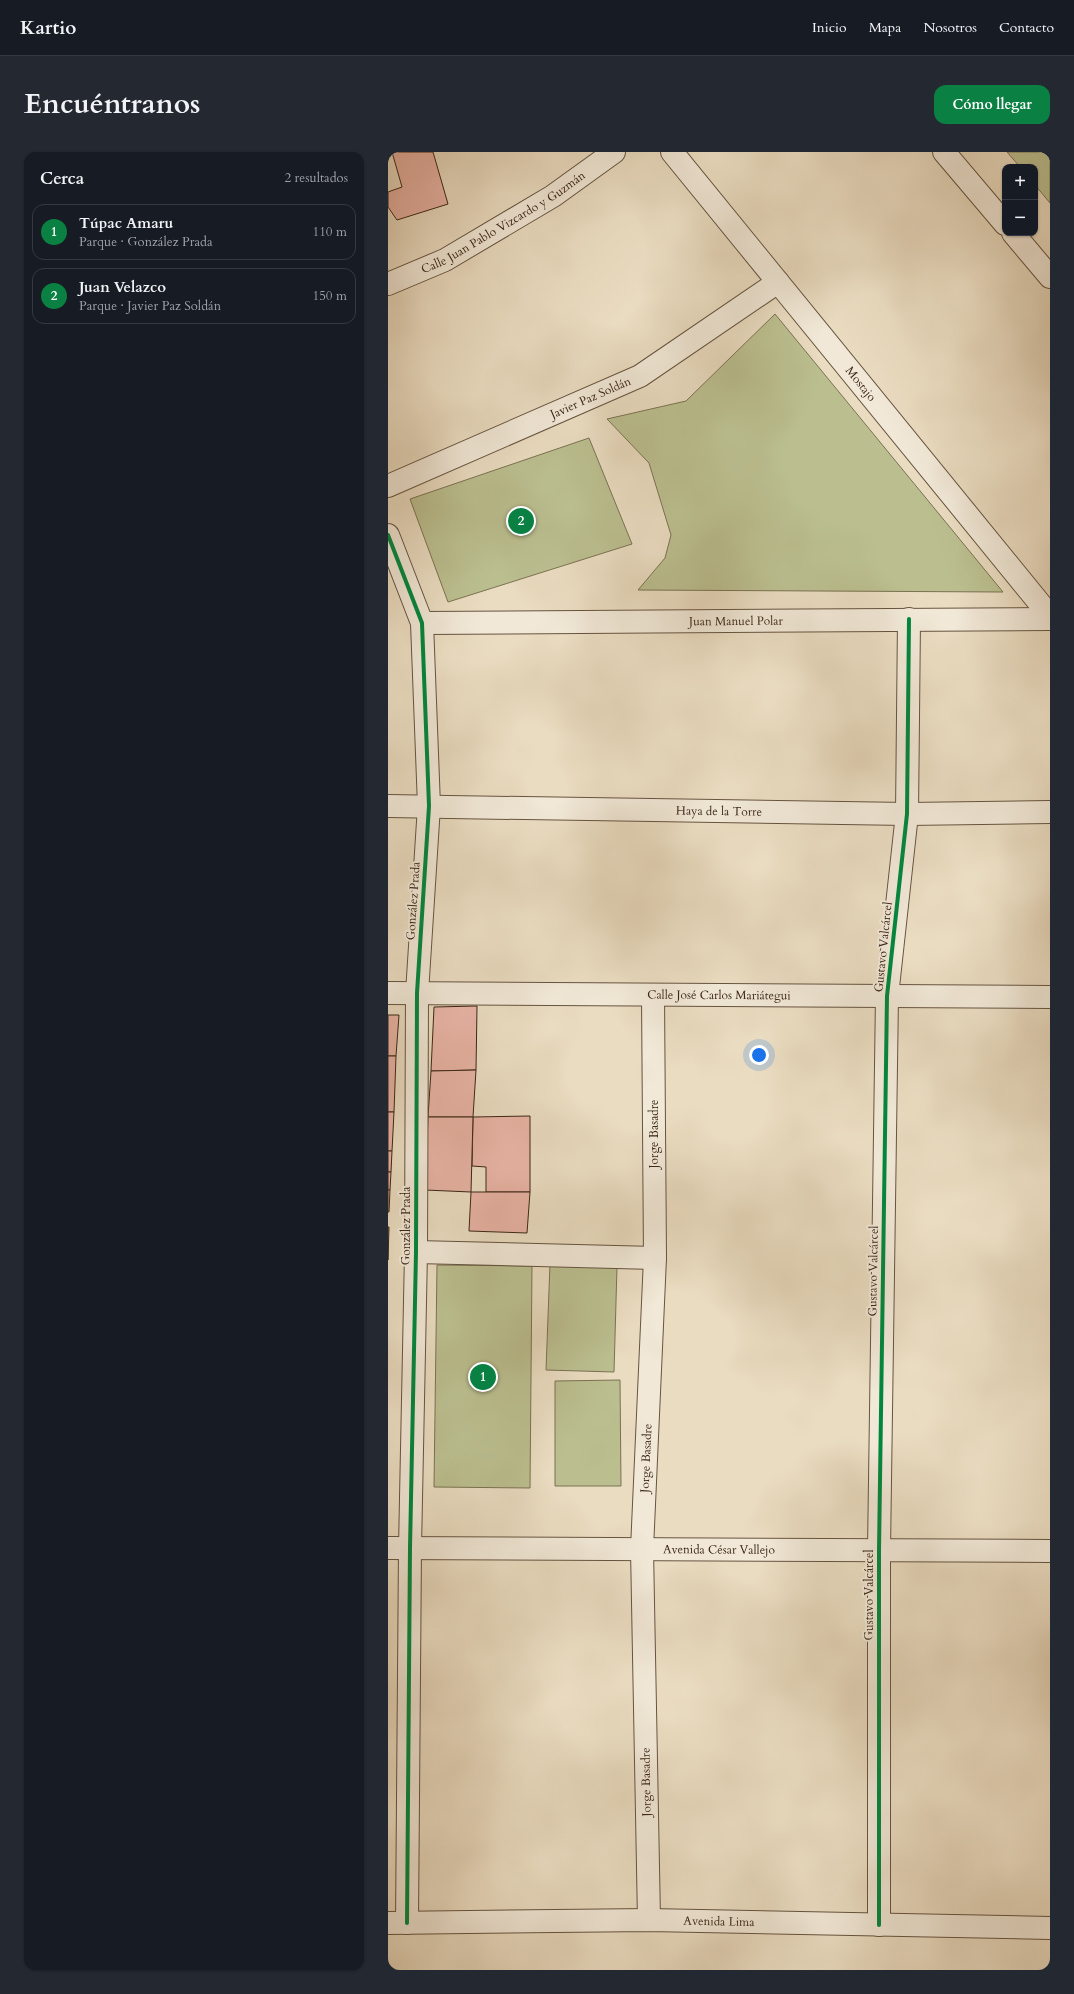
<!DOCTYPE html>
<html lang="es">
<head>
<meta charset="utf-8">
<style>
	:root { --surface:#171b24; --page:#242831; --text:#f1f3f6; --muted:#9ea1a6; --line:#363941; --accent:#0b8043 }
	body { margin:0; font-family:Cardo,serif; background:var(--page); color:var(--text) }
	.controls { position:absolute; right:12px; top:12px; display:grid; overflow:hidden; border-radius:8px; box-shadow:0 1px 3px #0004 }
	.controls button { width:36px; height:36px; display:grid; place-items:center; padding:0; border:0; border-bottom:1px solid var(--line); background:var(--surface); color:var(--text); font:20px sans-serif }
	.you { position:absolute; left:371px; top:903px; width:14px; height:14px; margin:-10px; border:3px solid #fff; border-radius:50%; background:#1a73e8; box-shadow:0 0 0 6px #1a73e833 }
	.badge { display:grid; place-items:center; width:26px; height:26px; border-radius:50%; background:var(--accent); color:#fff; font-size:13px; font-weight:700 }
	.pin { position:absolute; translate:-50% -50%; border:2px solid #fff; box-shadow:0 1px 4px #0006 }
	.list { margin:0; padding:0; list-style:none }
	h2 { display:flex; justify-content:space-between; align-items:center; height:52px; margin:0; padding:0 16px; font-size:17px }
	h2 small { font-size:13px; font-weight:400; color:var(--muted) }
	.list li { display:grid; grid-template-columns:26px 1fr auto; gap:12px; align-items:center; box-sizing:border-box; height:56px; margin:0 8px 8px; padding:0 8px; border:1px solid var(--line); border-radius:12px }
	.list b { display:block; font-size:15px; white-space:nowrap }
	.list p { margin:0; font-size:13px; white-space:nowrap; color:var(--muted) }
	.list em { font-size:13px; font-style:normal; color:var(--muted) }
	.map { position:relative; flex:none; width:662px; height:1818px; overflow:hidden; border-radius:12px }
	header { display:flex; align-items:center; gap:24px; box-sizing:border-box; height:56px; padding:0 20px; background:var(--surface); border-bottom:1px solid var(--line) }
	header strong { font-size:19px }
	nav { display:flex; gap:22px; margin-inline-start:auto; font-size:14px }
	.intro { display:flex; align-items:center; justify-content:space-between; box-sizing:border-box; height:96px; padding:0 24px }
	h1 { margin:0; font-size:28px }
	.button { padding:10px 18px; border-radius:12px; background:var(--accent); color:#fff; font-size:14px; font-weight:700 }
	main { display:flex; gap:24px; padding:0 24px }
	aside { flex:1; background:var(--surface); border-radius:12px; box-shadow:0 1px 3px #0004 }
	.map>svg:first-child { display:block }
	.green { fill:#bbbf90; stroke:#7a7252 }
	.building { fill:#e8b3a5; stroke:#3a2615 }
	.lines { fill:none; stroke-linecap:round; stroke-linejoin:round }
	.minor-casing { stroke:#665440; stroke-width:24 }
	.minor { stroke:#f1e8d7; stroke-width:22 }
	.cycleway-casing { stroke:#f1e8d7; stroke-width:6 }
	.cycleway { stroke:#00873e; stroke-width:4 }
	.labels { text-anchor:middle; stroke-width:4; stroke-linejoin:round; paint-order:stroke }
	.street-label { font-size:12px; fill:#3a2615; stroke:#f1e8d7 }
</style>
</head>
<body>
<header>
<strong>Kartio</strong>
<nav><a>Inicio</a><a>Mapa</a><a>Nosotros</a><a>Contacto</a></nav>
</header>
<div class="intro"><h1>Encuéntranos</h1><a class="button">Cómo llegar</a></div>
<main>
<aside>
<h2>Cerca<small>2 resultados</small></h2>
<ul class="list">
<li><span class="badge">1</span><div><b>Túpac Amaru</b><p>Parque · González Prada</p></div><em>110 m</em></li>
<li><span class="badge">2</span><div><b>Juan Velazco</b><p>Parque · Javier Paz Soldán</p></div><em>150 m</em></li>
</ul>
</aside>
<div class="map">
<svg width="662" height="1818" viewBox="0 0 662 1818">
	<rect width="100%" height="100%" fill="#eadcc1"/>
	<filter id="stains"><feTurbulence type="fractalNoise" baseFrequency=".005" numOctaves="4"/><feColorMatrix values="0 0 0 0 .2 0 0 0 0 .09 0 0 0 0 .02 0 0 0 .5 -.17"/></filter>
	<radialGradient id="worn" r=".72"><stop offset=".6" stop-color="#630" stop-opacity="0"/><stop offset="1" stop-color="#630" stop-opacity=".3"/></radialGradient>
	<g class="green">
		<path d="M619 0H662V51L647 33V15H632Z"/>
		<path d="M387 162 615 440 250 438 277 406 283 383 261 311 219 267 298 249Z"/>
		<path d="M201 286 244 392 60 450 22 347Z"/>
		<path d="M162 1112 229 1115 226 1220 158 1218Z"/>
		<path d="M49 1113 144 1114 142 1336 46 1335Z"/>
		<path d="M232 1228 233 1334H167V1229Z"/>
	</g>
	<g class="building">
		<path d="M4 0H45L60 52 9 68 0 55V40L14 35Z"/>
		<path d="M89 854 88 918 43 919 46 855Z"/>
		<path d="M0 863H11L8 904H0Z"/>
		<path d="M0 904H8L6 960H0Z"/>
		<path d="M88 918 85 965H40L43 919Z"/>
		<path d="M0 960H6L4 999H0Z"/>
		<path d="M142 964V1040H98V1015L84 1014 85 965Z"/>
		<path d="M40 965H85L83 1040 37 1038Z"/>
		<path d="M0 999H4L3 1020H0Z"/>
		<path d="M0 1020H3L2 1038H0Z"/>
		<path d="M0 1038H2L1 1060H0Z"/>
		<path d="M83 1040H142L139 1081 81 1079Z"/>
		<path d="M0 1075H1L0 1108Z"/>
	</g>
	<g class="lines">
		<defs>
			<g id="minor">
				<path id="s1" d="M284 0 662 464"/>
				<path d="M556 0 617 72"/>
				<path d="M625 81 662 125"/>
				<path id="s2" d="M0 132 57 108 165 44 226 0"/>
				<path id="s3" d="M0 334 252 224 390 130"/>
				<path d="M0 383 34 471 41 654 29 841 28 1100 22 1396 19 1771"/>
				<path id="s4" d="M34 471 662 467"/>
				<path id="s5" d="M0 654 519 662 662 660"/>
				<path id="s6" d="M0 841 662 845"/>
				<path d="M28 1100 267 1106"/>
				<path id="s7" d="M0 1396 662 1399"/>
				<path id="s8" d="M261 1768 254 1397 267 1106 265 844"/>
				<path id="s9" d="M0 1771 261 1768 662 1776"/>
				<path d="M491 1773V1398L499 844 519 662 521 467"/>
			</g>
		</defs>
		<use href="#minor" class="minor-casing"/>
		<use href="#minor" class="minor"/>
		<defs>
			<g id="cycleway">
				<path d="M0 383 34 471 41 654 29 841 28 1100 22 1396 19 1771"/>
				<path d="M491 1773V1398L499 844 519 662 521 467"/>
			</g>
		</defs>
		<use href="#cycleway" class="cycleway-casing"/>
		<use href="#cycleway" class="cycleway"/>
	</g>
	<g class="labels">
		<g class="street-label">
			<text dy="4" stroke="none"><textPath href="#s2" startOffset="131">Calle Juan Pablo Vizcardo y Guzmán</textPath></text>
			<text dy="4" stroke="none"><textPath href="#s1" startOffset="299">Mostajo</textPath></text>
			<text dy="4" stroke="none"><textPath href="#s3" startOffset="221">Javier Paz Soldán</textPath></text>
			<text dy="4" stroke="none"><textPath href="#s4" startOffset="314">Juan Manuel Polar</textPath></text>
			<text dy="4" stroke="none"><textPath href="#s5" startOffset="331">Haya de la Torre</textPath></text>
			<text transform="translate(25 749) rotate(-86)" y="4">González Prada</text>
			<text transform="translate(495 795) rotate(-84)" y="4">Gustavo Valcárcel</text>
			<text dy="4" stroke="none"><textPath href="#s6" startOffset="331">Calle José Carlos Mariátegui</textPath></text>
			<text transform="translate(266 982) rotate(-90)" y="4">Jorge Basadre</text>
			<text transform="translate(18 1074) rotate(-90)" y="4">González Prada</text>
			<text transform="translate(485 1119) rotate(-89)" y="4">Gustavo Valcárcel</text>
			<text dy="4" stroke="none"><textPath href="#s8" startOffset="462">Jorge Basadre</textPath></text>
			<text dy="4" stroke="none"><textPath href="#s7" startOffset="331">Avenida César Vallejo</textPath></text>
			<text transform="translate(481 1443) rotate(-90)" y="4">Gustavo Valcárcel</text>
			<text transform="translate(258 1630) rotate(-91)" y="4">Jorge Basadre</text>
			<text dy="4" stroke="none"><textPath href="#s9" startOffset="331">Avenida Lima</textPath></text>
		</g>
	</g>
	<rect width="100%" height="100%" filter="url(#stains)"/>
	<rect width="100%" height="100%" fill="url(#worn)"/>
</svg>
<div class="controls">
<button>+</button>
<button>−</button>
</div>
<div class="you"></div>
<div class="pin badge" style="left:95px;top:1225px">1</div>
<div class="pin badge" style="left:133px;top:369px">2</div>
</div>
</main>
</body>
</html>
